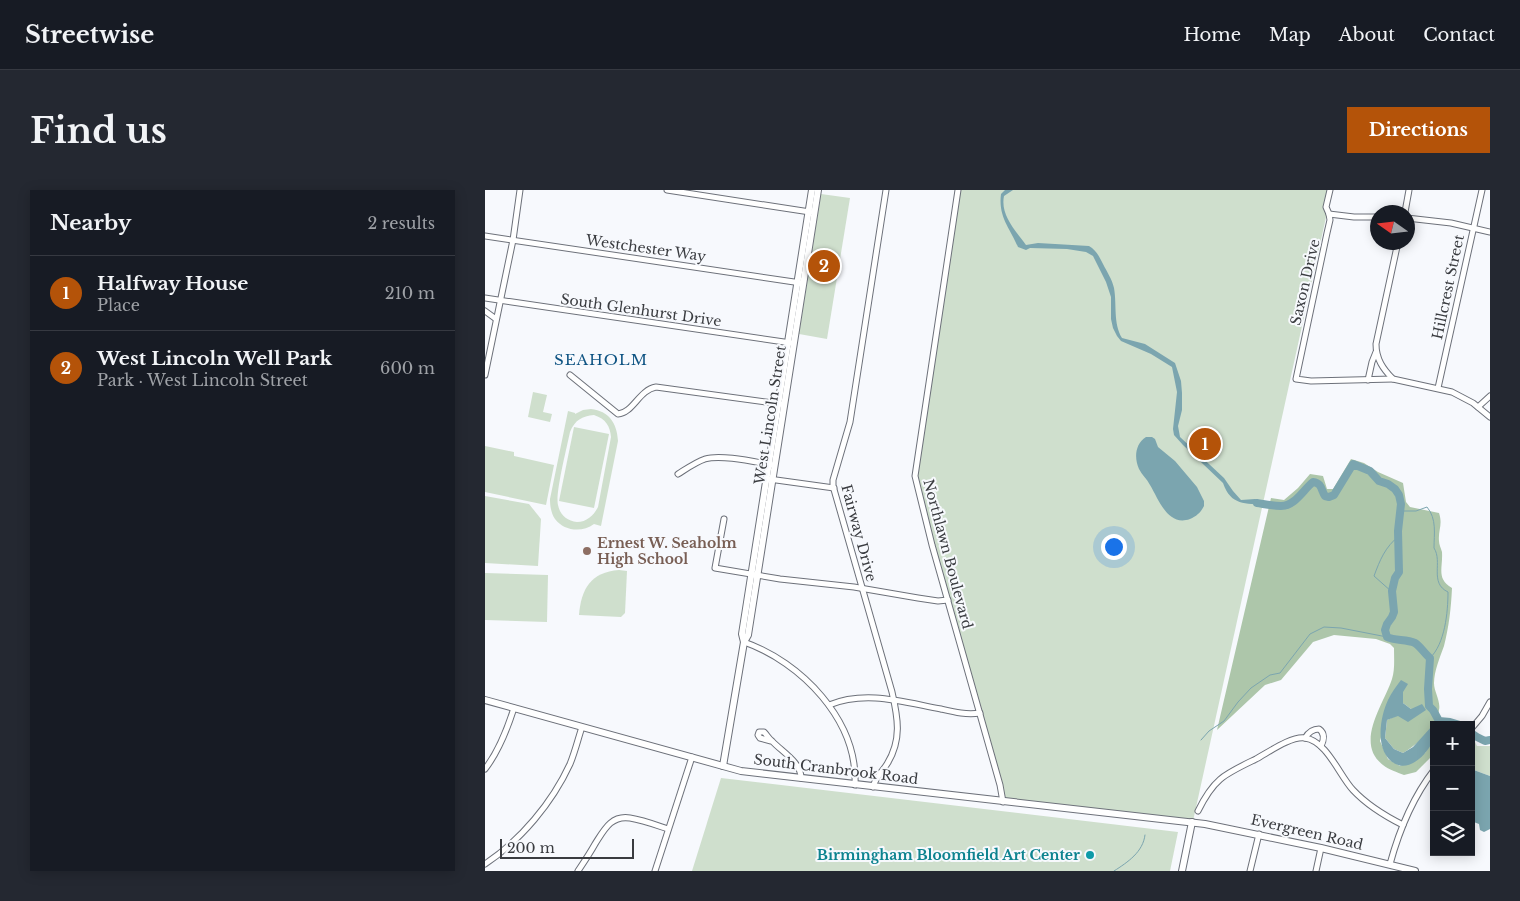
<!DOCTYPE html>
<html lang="en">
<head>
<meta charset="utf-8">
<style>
	:root { --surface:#171b24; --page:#242831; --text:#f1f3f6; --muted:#9ea1a6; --line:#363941; --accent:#b45309 }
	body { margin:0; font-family:"Libre Baskerville",serif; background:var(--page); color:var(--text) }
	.controls { position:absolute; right:15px; bottom:15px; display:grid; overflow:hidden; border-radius:0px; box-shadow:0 2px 12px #0003 }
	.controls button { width:45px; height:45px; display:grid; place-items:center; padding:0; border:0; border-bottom:1px solid var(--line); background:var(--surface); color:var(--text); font:25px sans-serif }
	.compass { position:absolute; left:885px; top:15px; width:45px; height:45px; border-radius:50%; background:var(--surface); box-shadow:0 2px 12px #0003; rotate:284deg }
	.scale { position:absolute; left:15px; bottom:12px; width:134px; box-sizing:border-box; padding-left:5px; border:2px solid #3a3c40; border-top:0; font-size:14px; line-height:18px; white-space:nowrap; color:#3a3c40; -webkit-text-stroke:4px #f7f9fd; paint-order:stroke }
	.you { position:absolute; left:628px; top:356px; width:18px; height:18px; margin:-12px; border:4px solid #fff; border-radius:50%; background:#1a73e8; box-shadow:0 0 0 8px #1a73e833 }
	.badge { display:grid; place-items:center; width:32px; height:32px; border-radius:50%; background:var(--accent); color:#fff; font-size:16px; font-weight:700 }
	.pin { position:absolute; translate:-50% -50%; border:2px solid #fff; box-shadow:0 1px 5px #0006 }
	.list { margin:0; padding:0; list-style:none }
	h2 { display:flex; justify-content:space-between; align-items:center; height:65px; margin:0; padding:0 20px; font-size:21px }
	h2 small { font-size:16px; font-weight:400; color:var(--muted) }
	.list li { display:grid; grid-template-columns:32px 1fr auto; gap:15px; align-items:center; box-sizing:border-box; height:75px; padding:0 20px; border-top:1px solid var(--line) }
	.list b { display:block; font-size:19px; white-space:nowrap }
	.list p { margin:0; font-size:16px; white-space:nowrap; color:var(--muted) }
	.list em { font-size:16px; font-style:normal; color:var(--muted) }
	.icon { flex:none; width:28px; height:28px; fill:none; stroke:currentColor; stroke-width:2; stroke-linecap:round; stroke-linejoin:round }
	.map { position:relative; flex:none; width:1005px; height:681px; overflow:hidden; border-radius:0px }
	header { display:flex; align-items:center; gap:30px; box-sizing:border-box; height:70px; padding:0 25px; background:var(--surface); border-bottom:1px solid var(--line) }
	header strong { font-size:24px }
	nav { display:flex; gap:28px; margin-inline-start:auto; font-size:18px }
	.intro { display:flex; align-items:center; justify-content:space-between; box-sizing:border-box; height:120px; padding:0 30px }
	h1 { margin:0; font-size:35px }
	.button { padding:12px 22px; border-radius:0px; background:var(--accent); color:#fff; font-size:18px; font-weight:700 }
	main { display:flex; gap:30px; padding:0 30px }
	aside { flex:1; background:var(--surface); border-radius:0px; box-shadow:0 2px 12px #0003 }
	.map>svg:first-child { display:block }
	.green { fill:#cfdfcd; fill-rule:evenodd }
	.forest { fill:#adc6aa }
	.water { fill:#7ba5af }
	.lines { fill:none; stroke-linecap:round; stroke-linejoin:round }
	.stream { stroke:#7ba5af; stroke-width:1 }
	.river { stroke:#7ba5af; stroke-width:8 }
	.minor-casing { stroke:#6d717a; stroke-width:7 }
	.tertiary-casing { stroke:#6d717a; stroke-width:8 }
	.minor { stroke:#fff; stroke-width:5 }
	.tertiary { stroke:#fff; stroke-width:6 }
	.education-dot { fill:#8d6e63; stroke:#f7f9fd; stroke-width:2 }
	.culture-dot { fill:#0f9aa8; stroke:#f7f9fd; stroke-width:2 }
	.labels { text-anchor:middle; stroke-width:4; stroke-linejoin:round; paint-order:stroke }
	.street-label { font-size:14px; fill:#3a3c40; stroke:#f7f9fd }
	.education-label { font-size:14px; font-weight:bold; fill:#785e54; stroke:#f7f9fd; text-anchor:start }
	.culture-label { font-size:14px; font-weight:bold; fill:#0d838f; stroke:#f7f9fd; text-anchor:end }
	.neighbourhood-label { font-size:15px; letter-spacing:1px; fill:#0f5483; stroke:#f7f9fd }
</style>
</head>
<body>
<header>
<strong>Streetwise</strong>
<nav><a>Home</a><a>Map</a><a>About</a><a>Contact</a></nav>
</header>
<div class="intro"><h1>Find us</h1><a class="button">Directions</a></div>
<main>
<aside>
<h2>Nearby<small>2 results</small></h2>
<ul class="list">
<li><span class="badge">1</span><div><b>Halfway House</b><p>Place</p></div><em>210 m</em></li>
<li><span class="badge">2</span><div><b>West Lincoln Well Park</b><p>Park · West Lincoln Street</p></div><em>600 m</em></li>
</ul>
</aside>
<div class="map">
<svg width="1005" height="681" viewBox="0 0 1005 681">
	<rect width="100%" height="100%" fill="#f7f9fd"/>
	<g class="green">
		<path d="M471 0H847L708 631 518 609 428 288Z"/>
		<path d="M336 4 365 8 342 149 314 144Z"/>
		<path d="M48 202 62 205 58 222 67 224 65 232 43 227Z"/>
		<path d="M106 219C124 221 132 233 133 251L116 336 109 334C97 343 79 341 70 329 66 323 65 316 65 309L83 221 90 223V224L98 220ZM109 225C121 229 125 236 126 247L113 317C109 325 102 332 92 332 82 331 75 325 73 315 70 304 82 257 85 242 90 230 97 226 109 225Z"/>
		<path d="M89 237 124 244 109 318 74 311Z"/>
		<path d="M0 256 29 262V266L69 275 61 315 0 302Z"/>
		<path d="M0 306 44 314 56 329 53 376 0 373Z"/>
		<path d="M134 380 142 381 140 423 136 427 94 425C96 399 106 382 134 380Z"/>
		<path d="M0 383 63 385 62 432 0 430Z"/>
		<path d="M988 548 992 556H1005V586L986 579V550Z"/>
		<path d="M236 588 693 642 685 681H207Z"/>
	</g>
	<path class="forest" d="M866 269 879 273 893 282 918 293 921 312 925 317 954 323C958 335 953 340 954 351 954 355 956 358 957 362 958 378 951 389 967 398 966 419 964 436 959 456 955 467 949 481 949 493 949 502 956 511 954 520 952 537 932 555 918 563L909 559 900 548 902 530 926 519 918 513V502H908L895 551 903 569 915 576 940 563 949 549V564L931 582 919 585C912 582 904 580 898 575 869 553 899 514 907 489 910 480 909 469 909 458L905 454 891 449 849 445 828 452 796 490 780 495 732 540 786 308 799 310 813 298 825 284 838 286 842 299H848Z"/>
	<g class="water">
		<path d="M520 0H528L519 6C515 25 531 41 541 55L553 53 604 56C611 60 614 66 618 74 622 82 627 89 629 98 632 115 628 133 637 148L660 154 690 173 696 191 697 203V220L693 236 695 247 739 288 748 301 756 310 770 309 781 313V315C760 313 746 316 738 293L698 255 689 245 688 239 692 202 687 177 666 164 636 151 632 146 628 138 626 129V107L621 92 608 66 601 62 582 59 545 58 541 60 533 57C525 38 513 27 516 4Z"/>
		<path d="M661 247H667L670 249 673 257 690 271 712 297 719 311V316C716 322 712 326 705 329 683 337 674 310 665 295 662 289 657 285 654 279 649 268 650 254 661 247Z"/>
		<path d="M916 490 923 494 918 502V513L926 519 937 514 941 520 923 532 913 526 902 530 900 548 909 559 918 563 928 557 948 535C949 539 950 546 948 550 944 562 927 580 913 575 889 566 894 529 903 510 906 503 911 497 916 490Z"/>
		<path d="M986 579 1005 586V639L999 642 995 640 994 634 986 631Z"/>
	</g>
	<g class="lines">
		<g class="stream">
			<path d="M915 321H931L942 317C952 329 949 344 949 358 958 372 944 393 963 402 963 422 960 454 945 468"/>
			<path d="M907 402 889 386C895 370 900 357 914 346"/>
			<path d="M716 550 724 541 739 531 753 512 766 498 785 485 795 483 825 444 839 437 856 438 902 447"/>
			<path d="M629 681C643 672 658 662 660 645"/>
		</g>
		<g class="river">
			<path d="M772 313C779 314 788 316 796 316 810 316 818 300 828 292 837 293 836 300 840 306L844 307 849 305 868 274 885 281 894 291 903 294 910 299 914 305 916 314 913 341 914 382 910 388 907 401 909 422 907 427 902 434 900 440 902 447C910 451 921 449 930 453 935 456 940 464 945 468L943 499 944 516 948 520 954 531 965 532 975 535"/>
			<path d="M986 543 992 547 1000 551 1005 550"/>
		</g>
		<defs>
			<g id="minor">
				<path d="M182 0 325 22"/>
				<path d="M473 0 430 286 447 355 515 595 518 612"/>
				<path d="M845 0 841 17 844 24 845 30 842 43 811 189 826 191 908 189"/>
				<path d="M920 22 924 0"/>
				<path d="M844 24 869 27H892"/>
				<path d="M922 28 966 33 1005 42"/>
				<path d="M0 46 316 93"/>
				<path d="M913 52 891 154C891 169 898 179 908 189L967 202 988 213 1005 227"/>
				<path d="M0 108 306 153"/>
				<path d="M0 121 11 129"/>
				<path d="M0 185 28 50 35 0"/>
				<path d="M85 185 133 224C148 223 154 200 171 197L296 214"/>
				<path d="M883 190 887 172 891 162"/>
				<path d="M953 198 997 0"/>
				<path d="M993 217 1005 206"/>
				<path d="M193 284C201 279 211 272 220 269 236 264 270 272 287 275"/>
				<path d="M284 289 349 298"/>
				<path d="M239 329 230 378 295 389 369 397 433 408 453 411 463 410"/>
				<path d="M259 452C316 472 373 530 370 595"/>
				<path d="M344 515C381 500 418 512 456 519 469 522 481 525 495 523"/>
				<path d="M986 539 997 526 1005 512"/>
				<path d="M820 548C823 543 827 539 834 539 840 543 839 550 836 556"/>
				<path d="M286 551 275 548 273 545 274 542H279C282 545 284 549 287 551 297 562 316 572 316 588"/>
				<path d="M0 579C14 561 22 540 29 518"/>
				<path d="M388 597C390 588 397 582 402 574 417 550 413 528 407 502L348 296V290L365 232 401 0"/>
				<path d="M713 621C729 588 740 584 771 569 784 562 806 546 820 548 842 551 854 585 868 600 882 615 900 626 918 635"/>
				<path d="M0 674C36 650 67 613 85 574 90 562 93 549 97 537"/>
				<path d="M905 674C914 641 928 607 949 580"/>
				<path d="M93 681C99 672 105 663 110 654 119 640 126 625 145 628 158 630 171 635 183 639"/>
				<path d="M170 681 207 567"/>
				<path d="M765 681 774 644"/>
				<path d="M831 681 836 658"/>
			</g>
			<g id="tertiary">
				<path d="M259 452 257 444 327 0"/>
				<path d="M0 510 256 581 720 634 836 658 930 681"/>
				<path d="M238 576 259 452 263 445 333 0"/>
				<path d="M697 681 707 632"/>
			</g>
		</defs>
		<use href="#minor" class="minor-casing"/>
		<use href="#tertiary" class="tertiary-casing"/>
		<use href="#minor" class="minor"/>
		<use href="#tertiary" class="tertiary"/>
	</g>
	<circle class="education-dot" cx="102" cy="361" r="5"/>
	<circle class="culture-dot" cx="605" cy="665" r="5"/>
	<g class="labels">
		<g class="street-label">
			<text transform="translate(161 58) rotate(8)" y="5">Westchester Way</text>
			<text transform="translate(820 92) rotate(-77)" y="5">Saxon Drive</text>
			<text transform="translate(963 97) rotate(-78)" y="5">Hillcrest Street</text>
			<text transform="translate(156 120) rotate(8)" y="5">South Glenhurst Drive</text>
			<text transform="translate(285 225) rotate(-81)" y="5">West Lincoln Street</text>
			<text transform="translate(374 343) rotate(75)" y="5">Fairway Drive</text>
			<text transform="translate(463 364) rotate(75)" y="5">Northlawn Boulevard</text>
			<text transform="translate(351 579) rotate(7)" y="5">South Cranbrook Road</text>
			<text transform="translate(822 642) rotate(13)" y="5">Evergreen Road</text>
		</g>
		<g class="education-label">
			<text x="112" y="358">Ernest W. Seaholm<tspan x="112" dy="16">High School</tspan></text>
		</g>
		<g class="culture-label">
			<text x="595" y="670">Birmingham Bloomfield Art Center</text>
		</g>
		<g class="neighbourhood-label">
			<text x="116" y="175">SEAHOLM</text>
		</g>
	</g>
</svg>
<div class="controls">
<button>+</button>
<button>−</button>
<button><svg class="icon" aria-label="layers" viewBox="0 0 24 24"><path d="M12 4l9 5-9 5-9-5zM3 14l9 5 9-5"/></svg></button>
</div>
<svg class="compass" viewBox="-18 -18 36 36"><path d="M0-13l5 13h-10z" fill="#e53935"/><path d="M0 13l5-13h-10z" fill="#9ea1a6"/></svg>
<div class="scale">200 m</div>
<div class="you"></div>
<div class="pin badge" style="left:720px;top:254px">1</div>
<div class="pin badge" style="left:339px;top:76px">2</div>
</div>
</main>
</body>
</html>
